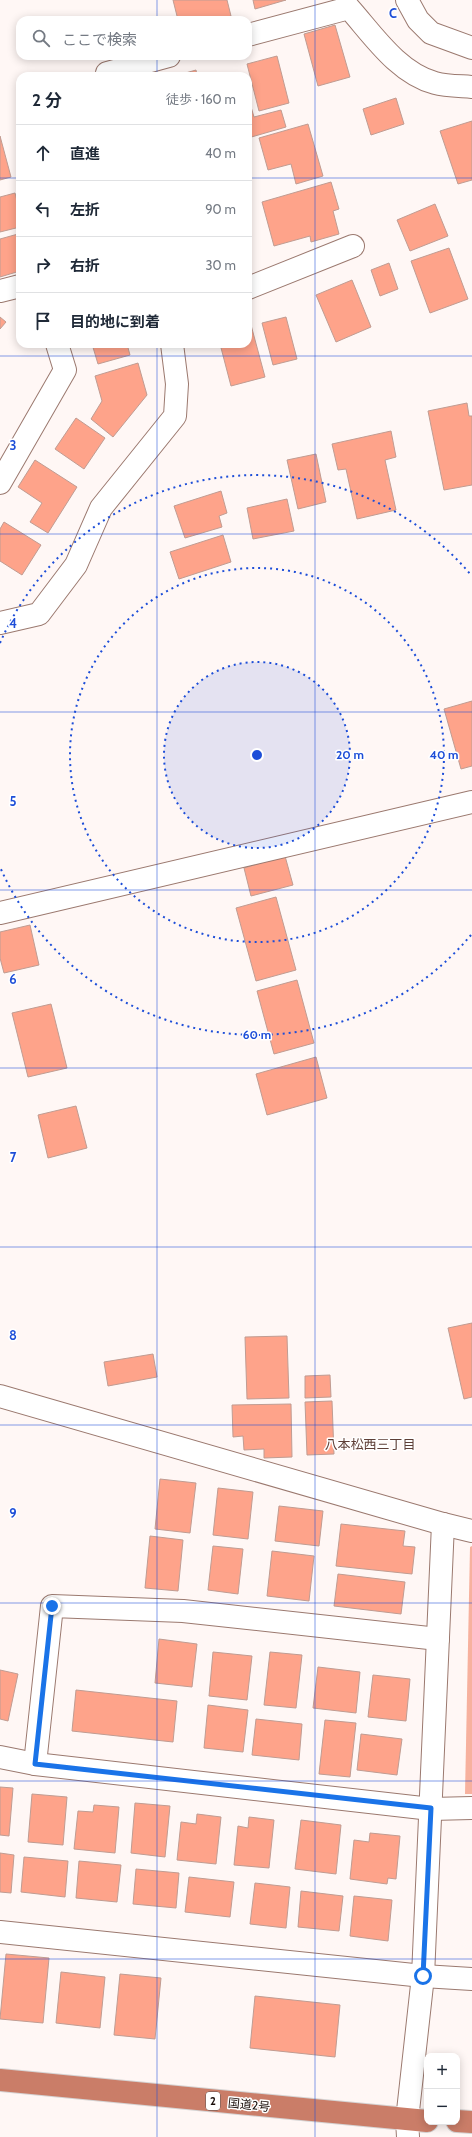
<!DOCTYPE html>
<html lang="ja">
<head>
<meta charset="utf-8">
<style>
	:root { --surface:#fff; --page:#f6f6f7; --text:#1f2937; --muted:#747a83; --line:#e0e1e3 }
	body { margin:0; font-family:Cabin,"Noto Sans JP",sans-serif; background:var(--page); color:var(--text) }
	.controls { position:absolute; right:12px; bottom:12px; display:grid; overflow:hidden; border-radius:8px; box-shadow:0 2px 10px #0003 }
	.controls button { width:36px; height:36px; display:grid; place-items:center; padding:0; border:0; border-bottom:1px solid var(--line); background:var(--surface); color:var(--text); font:20px sans-serif }
	.stop { position:absolute; width:12px; height:12px; margin:-9px; border:3px solid #1a73e8; border-radius:50%; background:#fff }
	.stop.end { background:#1a73e8; border-color:#fff; box-shadow:0 1px 4px #0008 }
	.list { margin:0; padding:0; list-style:none }
	h2 { display:flex; justify-content:space-between; align-items:center; height:52px; margin:0; padding:0 16px; font-size:17px }
	h2 small { font-size:13px; font-weight:400; color:var(--muted) }
	.list li { display:grid; grid-template-columns:26px 1fr auto; gap:12px; align-items:center; box-sizing:border-box; height:56px; padding:0 16px; border-top:1px solid var(--line) }
	.list b { display:block; font-size:15px; white-space:nowrap }
	.list em { font-size:13px; font-style:normal; color:var(--muted) }
	.icon { flex:none; width:22px; height:22px; fill:none; stroke:currentColor; stroke-width:2; stroke-linecap:round; stroke-linejoin:round }
	.map { position:relative; flex:none; width:472px; height:2137px; overflow:hidden }
	.search { position:absolute; background:var(--surface); box-shadow:0 2px 10px #0003; left:16px; top:16px; width:236px; height:44px; display:flex; align-items:center; gap:10px; box-sizing:border-box; padding:0 14px; border-radius:12px; color:var(--muted); font-size:15px }
	.panel { position:absolute; background:var(--surface); box-shadow:0 2px 10px #0003; left:16px; top:72px; width:236px; height:276px; border-radius:12px }
	.map>svg:first-child { display:block }
	.green { fill:#f7b19e }
	.building { fill:#fea38a; stroke:#c09c92 }
	.lines { fill:none; stroke-linecap:round; stroke-linejoin:round }
	.minor-casing { stroke:#9b796f; stroke-width:24 }
	.highway-casing { stroke:#d5d3d3; stroke-width:24 }
	.minor { stroke:#fff; stroke-width:22 }
	.highway { stroke:#ca7d68; stroke-width:22 }
	.route { stroke:#1a73e8; stroke-width:5 }
	.grid { fill:none; stroke:#1d4ed8; stroke-width:1; stroke-opacity:0.55 }
	.ring { fill:none; stroke:#1d4ed8; stroke-width:2; stroke-dasharray:2 4 }
	.labels { text-anchor:middle; stroke-width:3; stroke-linejoin:round; paint-order:stroke }
	.shield { fill:#fff; stroke:#5d5552; stroke-width:1 }
	.shield-label { font-size:11px; font-weight:bold; fill:#180c08 }
	.street-label { font-size:12px; fill:#180c08; stroke:#fff }
	.neighbourhood-label { font-size:13px; fill:#5d3e36; stroke:#fff }
	.grid-label { font-size:13px; text-anchor:middle; font-weight:bold; fill:#1d4ed8; stroke:#fff; stroke-width:3; stroke-linejoin:round; paint-order:stroke }
	.centre { fill:#1d4ed8; stroke:#fff; stroke-width:2 }
	.ring-label { font-size:12px; text-anchor:middle; font-weight:bold; fill:#1d4ed8; stroke:#fff; stroke-width:3; stroke-linejoin:round; paint-order:stroke }
</style>
</head>
<body>
<div class="map">
<svg width="472" height="2137" viewBox="0 0 472 2137">
	<rect width="100%" height="100%" fill="#fff7f5"/>
	<path class="green" d="M472 1546V1794H465L470 1547Z"/>
	<g class="building">
		<path d="M173 0H227L231 16 217 20H178Z"/>
		<path d="M253 0H286L255 9Z"/>
		<path d="M335 25 350 77 318 86 304 34Z"/>
		<path d="M277 56 289 103 259 111 247 64Z"/>
		<path d="M196 70 197 76H175Z"/>
		<path d="M396 98 404 124 371 135 363 109Z"/>
		<path d="M249 100 254 117 281 110 286 127 248 138Z"/>
		<path d="M472 121V180L458 184 440 131Z"/>
		<path d="M308 124 323 176 296 184 291 164 268 170 259 138Z"/>
		<path d="M0 136 11 177 0 180Z"/>
		<path d="M331 182 339 209 333 211 339 234 311 242 310 236 274 246 262 202Z"/>
		<path d="M15 193 20 212V227L0 232V197Z"/>
		<path d="M435 204 448 236 410 251 397 220Z"/>
		<path d="M18 234 20 242V271L0 277V239Z"/>
		<path d="M449 248 468 299 430 313 411 261Z"/>
		<path d="M389 263 398 289 380 296 371 270Z"/>
		<path d="M352 280 371 327 336 342 316 295Z"/>
		<path d="M0 317 6 322 0 329Z"/>
		<path d="M286 317 297 359 273 365 262 323Z"/>
		<path d="M251 325 265 377 231 386 220 344H248V326Z"/>
		<path d="M92 344H127L130 355 98 364Z"/>
		<path d="M138 363 147 395 113 437 91 419 102 401 95 376Z"/>
		<path d="M467 403 469 416H472V485L444 490 428 411Z"/>
		<path d="M76 418 105 438 84 469 55 449Z"/>
		<path d="M391 431 396 457 385 460 396 510 357 519 346 469 338 470 332 444Z"/>
		<path d="M316 454 326 502 298 509 287 460Z"/>
		<path d="M35 460 77 487 48 533 30 522 42 503 18 487Z"/>
		<path d="M221 491 227 513 219 516 222 527 185 538 174 506Z"/>
		<path d="M287 499 294 531 253 539 247 508Z"/>
		<path d="M4 522 41 545 22 575 0 561V529Z"/>
		<path d="M223 535 231 562 179 579 170 552Z"/>
		<path d="M472 701V766L461 769 444 709Z"/>
		<path d="M285 856 293 885 251 896 244 868Z"/>
		<path d="M276 897 296 970 256 981 236 908Z"/>
		<path d="M30 925 39 965 4 973 0 958V932Z"/>
		<path d="M297 980 314 1043 274 1054 257 991Z"/>
		<path d="M51 1004 67 1068 28 1077 12 1013Z"/>
		<path d="M316 1057 327 1098 267 1115 256 1074Z"/>
		<path d="M76 1106 87 1148 48 1158 38 1115Z"/>
		<path d="M472 1323V1397L464 1399 448 1328Z"/>
		<path d="M287 1336 289 1398 247 1399 245 1337Z"/>
		<path d="M153 1354 157 1377 108 1386 104 1362Z"/>
		<path d="M330 1375 331 1397 305 1398V1376Z"/>
		<path d="M332 1401 334 1454 307 1455 305 1402Z"/>
		<path d="M291 1404 292 1457 264 1458V1449L244 1450 243 1436 233 1437 232 1405Z"/>
		<path d="M160 1479 196 1483 190 1533 155 1529Z"/>
		<path d="M218 1488 253 1492 248 1539 213 1535Z"/>
		<path d="M279 1506 323 1511 319 1546 275 1541Z"/>
		<path d="M341 1524 405 1531 403 1546 415 1547 412 1574 336 1566Z"/>
		<path d="M150 1536 183 1540 178 1591 145 1588Z"/>
		<path d="M213 1546 243 1549 238 1594 208 1590Z"/>
		<path d="M272 1551 314 1556 309 1601 267 1596Z"/>
		<path d="M338 1574 405 1582 401 1614 334 1606Z"/>
		<path d="M159 1639 197 1644 192 1687 155 1683Z"/>
		<path d="M213 1652 252 1656 247 1700 209 1696Z"/>
		<path d="M270 1652 302 1655 296 1708 264 1705Z"/>
		<path d="M318 1667 360 1672 356 1713 313 1708Z"/>
		<path d="M0 1670 18 1674 8 1721 0 1719Z"/>
		<path d="M373 1675 410 1679 406 1721 368 1717Z"/>
		<path d="M76 1690 177 1701 173 1742 72 1731Z"/>
		<path d="M208 1705 248 1710 243 1752 204 1748Z"/>
		<path d="M256 1719 302 1724 299 1760 252 1755Z"/>
		<path d="M325 1720 356 1723 350 1777 319 1774Z"/>
		<path d="M361 1734 402 1739 397 1775 357 1770Z"/>
		<path d="M0 1787 13 1788 9 1836 0 1835Z"/>
		<path d="M32 1794 67 1797 63 1845 28 1842Z"/>
		<path d="M135 1803 170 1806 165 1857 131 1853Z"/>
		<path d="M94 1805 119 1807 115 1853 74 1849 78 1811 93 1812Z"/>
		<path d="M197 1814 221 1817 216 1864 177 1860 181 1822 196 1824Z"/>
		<path d="M249 1817 274 1820 269 1868 234 1865 238 1826 248 1828Z"/>
		<path d="M301 1820 341 1825 336 1874 295 1869Z"/>
		<path d="M370 1833 400 1836 396 1879 388 1878 387 1884 350 1879 354 1840 369 1842Z"/>
		<path d="M0 1853 14 1855 11 1893 0 1892Z"/>
		<path d="M24 1857 68 1861 65 1897 21 1892Z"/>
		<path d="M79 1861 121 1865 117 1902 76 1898Z"/>
		<path d="M136 1869 179 1873 176 1908 133 1904Z"/>
		<path d="M189 1877 234 1882 230 1917 185 1912Z"/>
		<path d="M255 1883 290 1887 286 1928 250 1924Z"/>
		<path d="M301 1891 343 1896 339 1931 298 1927Z"/>
		<path d="M354 1896 392 1900 388 1941 350 1936Z"/>
		<path d="M6 1954 49 1958 43 2023 0 2019Z"/>
		<path d="M61 1972 105 1977 100 2028 56 2023Z"/>
		<path d="M120 1974 161 1978 155 2039 114 2035Z"/>
		<path d="M255 1996 340 2005 335 2057 250 2048Z"/>
	</g>
	<g class="lines">
		<defs>
			<g id="minor">
				<path d="M407 0 418 20 431 33 472 48"/>
				<path d="M248 35 349 8C373 35 398 73 435 83 446 86 460 86 472 87"/>
				<path d="M107 73 169 56"/>
				<path d="M248 288 353 246"/>
				<path d="M0 291 20 286"/>
				<path d="M0 483 65 370 57 344"/>
				<path d="M0 623 39 614 76 565 101 508 175 416 177 384 172 344"/>
				<path d="M0 913 472 802"/>
				<path d="M0 1396 443 1524 472 1531"/>
				<path d="M0 1757 35 1764 431 1809 472 1808"/>
				<path d="M35 1764 52 1606 183 1611 438 1639"/>
				<path d="M0 1932 423 1976 472 1979"/>
				<path d="M408 2137 407 2120 423 1976 443 1524"/>
			</g>
			<g id="highway">
				<path d="M0 2080 427 2121"/>
				<path d="M457 2121 472 2122"/>
			</g>
		</defs>
		<use href="#minor" class="minor-casing"/>
		<use href="#highway" class="highway-casing"/>
		<use href="#minor" class="minor"/>
		<use href="#highway" class="highway"/>
	</g>
	<g class="lines">
		<path class="route" d="M52 1606 35 1764 431 1808 423 1976"/>
	</g>
	<path class="grid" d="M157 0V20M315 0V2137M157 56V76M0 178H20M248 178H472M157 344V2137M0 356H472M0 534H472M0 712H472M0 890H472M0 1068H472M0 1247H472M0 1425H472M0 1603H472M0 1781H472M0 1959H472"/>
	<circle cx="257" cy="755" r="93" fill="#1d4ed8" fill-opacity=".12"/>
	<g class="ring">
		<circle cx="257" cy="755" r="93"/>
		<circle cx="257" cy="755" r="187"/>
		<path d="M471 935A280 280 0 0 1 0 867M0 643A280 280 0 0 1 471 575"/>
	</g>
	<g class="labels">
		<rect class="shield" x="206" y="2092" width="14" height="18" rx="3"/>
		<g class="shield-label">
			<text x="213" y="2105">2</text>
		</g>
		<g class="street-label">
			<text transform="translate(249 2105) rotate(6)" y="4">国道2号</text>
		</g>
		<g class="neighbourhood-label">
			<text x="370" y="1449">八本松西三丁目</text>
		</g>
	</g>
	<g class="grid-label">
		<text x="393" y="18">C</text>
		<text x="13" y="450">3</text>
		<text x="13" y="628">4</text>
		<text x="13" y="806">5</text>
		<text x="13" y="984">6</text>
		<text x="13" y="1162">7</text>
		<text x="13" y="1340">8</text>
		<text x="13" y="1518">9</text>
	</g>
	<circle cx="257" cy="755" r="6" class="centre"/>
	<g class="ring-label">
		<text x="350" y="759">20 m</text>
		<text x="444" y="759">40 m</text>
		<text x="257" y="1039">60 m</text>
	</g>
</svg>
<div class="controls">
<button>+</button>
<button>−</button>
</div>
<div class="stop" style="left:423px;top:1976px"></div>
<div class="stop end" style="left:52px;top:1606px"></div>
<div class="search"><svg class="icon" aria-label="search" viewBox="0 0 24 24"><circle cx="10" cy="10" r="6"/><path d="M15 15l6 6"/></svg>ここで検索</div>
<section class="panel">
<h2>2 分<small>徒歩 · 160 m</small></h2>
<ul class="list">
<li><svg class="icon" aria-label="ahead" viewBox="0 0 24 24"><path d="M12 20V5M6 11l6-6 6 6"/></svg><div><b>直進</b></div><em>40 m</em></li>
<li><svg class="icon" aria-label="left" viewBox="0 0 24 24"><path d="M17 20v-9H6M10 6l-5 5 5 5"/></svg><div><b>左折</b></div><em>90 m</em></li>
<li><svg class="icon" aria-label="right" viewBox="0 0 24 24"><path d="M7 20v-9h11M14 6l5 5-5 5"/></svg><div><b>右折</b></div><em>30 m</em></li>
<li><svg class="icon" aria-label="arrive" viewBox="0 0 24 24"><path d="M6 21V4h12l-3 4 3 4H6"/></svg><div><b>目的地に到着</b></div></li>
</ul>
</section>
</div>
</body>
</html>
